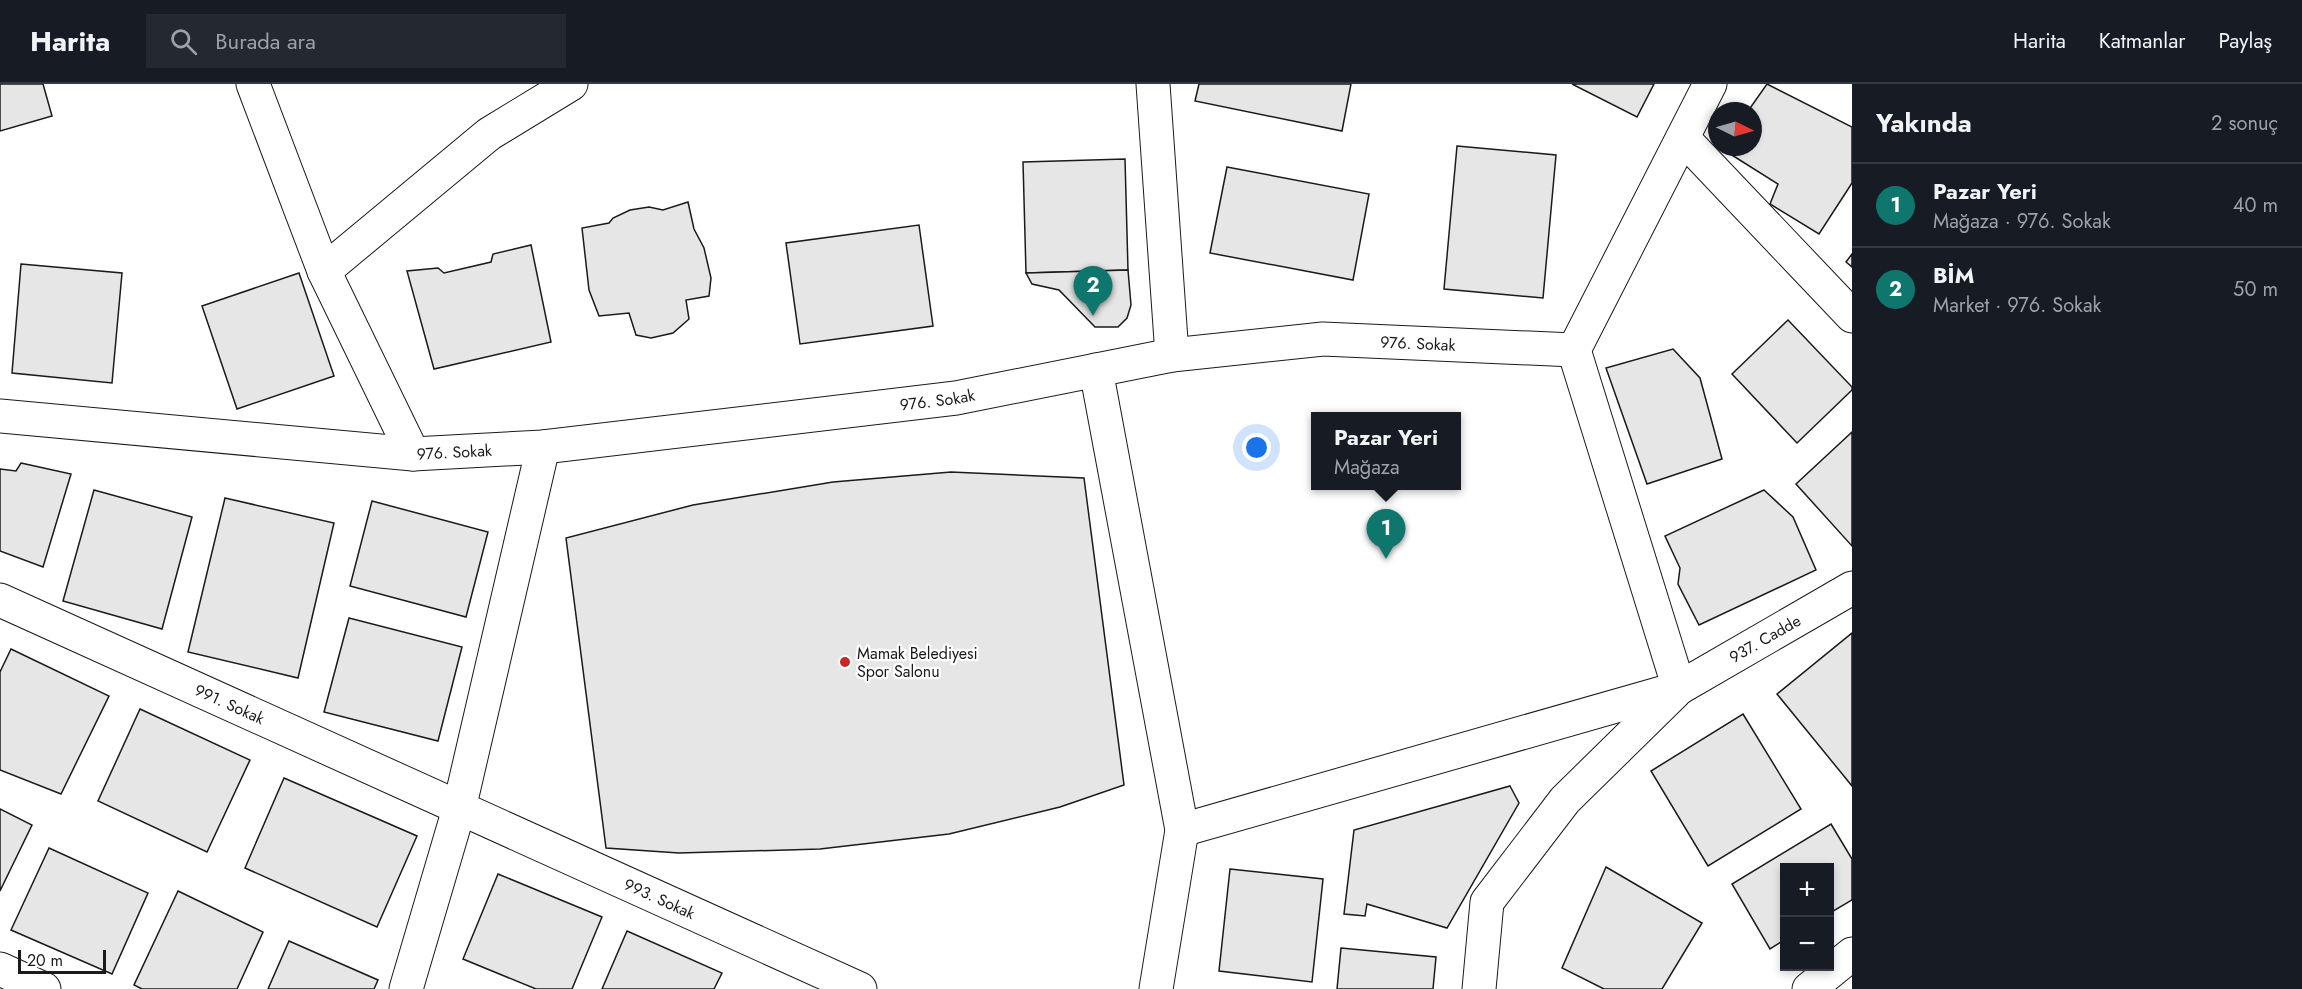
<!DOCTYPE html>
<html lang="tr">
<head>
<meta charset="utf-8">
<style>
	:root { --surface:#171b24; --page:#242831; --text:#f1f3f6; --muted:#9ea1a6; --line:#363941; --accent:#0f766e }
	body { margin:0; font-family:Jost,sans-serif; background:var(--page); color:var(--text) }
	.controls { position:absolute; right:18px; bottom:18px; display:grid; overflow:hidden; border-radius:0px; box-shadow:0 3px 9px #0003 }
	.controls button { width:54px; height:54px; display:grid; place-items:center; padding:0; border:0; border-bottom:2px solid var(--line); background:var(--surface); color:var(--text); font:30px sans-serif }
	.compass { position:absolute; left:1708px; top:18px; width:54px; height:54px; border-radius:50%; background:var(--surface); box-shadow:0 3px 9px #0003; rotate:95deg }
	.scale { position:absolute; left:18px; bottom:15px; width:88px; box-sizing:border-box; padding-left:6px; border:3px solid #1a1a1a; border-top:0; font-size:16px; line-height:21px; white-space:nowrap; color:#1a1a1a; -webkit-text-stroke:4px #fff; paint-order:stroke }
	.you { position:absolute; left:1257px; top:364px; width:21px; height:21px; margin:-15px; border:4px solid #fff; border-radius:50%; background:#1a73e8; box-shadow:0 0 0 9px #1a73e833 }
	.badge { display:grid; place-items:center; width:39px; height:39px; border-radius:50%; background:var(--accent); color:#fff; font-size:20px; font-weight:700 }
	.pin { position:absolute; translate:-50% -50px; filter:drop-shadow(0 2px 3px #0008) }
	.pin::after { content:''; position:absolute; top:32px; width:21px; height:18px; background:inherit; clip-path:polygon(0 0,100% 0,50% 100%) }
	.popup { position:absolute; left:1311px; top:328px; width:150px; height:78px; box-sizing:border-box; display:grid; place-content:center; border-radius:0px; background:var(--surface); filter:drop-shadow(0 2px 4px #0005); font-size:20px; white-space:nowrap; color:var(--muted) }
	.popup b { font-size:22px; color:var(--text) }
	.popup::after { content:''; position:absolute; left:50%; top:100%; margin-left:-12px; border:12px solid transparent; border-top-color:var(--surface) }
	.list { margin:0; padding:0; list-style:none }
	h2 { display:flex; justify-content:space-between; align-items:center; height:78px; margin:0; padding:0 24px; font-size:26px }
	h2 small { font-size:20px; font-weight:400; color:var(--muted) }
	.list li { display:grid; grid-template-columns:39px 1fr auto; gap:18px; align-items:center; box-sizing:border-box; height:84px; padding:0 24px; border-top:2px solid var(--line) }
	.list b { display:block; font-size:22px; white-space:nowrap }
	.list p { margin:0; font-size:20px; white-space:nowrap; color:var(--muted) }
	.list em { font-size:20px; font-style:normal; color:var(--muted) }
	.icon { flex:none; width:33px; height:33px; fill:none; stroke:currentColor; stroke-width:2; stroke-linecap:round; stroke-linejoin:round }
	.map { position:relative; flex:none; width:1852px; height:905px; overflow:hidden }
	header { display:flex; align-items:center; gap:36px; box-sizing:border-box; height:84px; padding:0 30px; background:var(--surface); border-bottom:2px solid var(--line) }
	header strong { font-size:28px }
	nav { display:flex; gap:33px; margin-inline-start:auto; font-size:21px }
	.search { width:420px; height:54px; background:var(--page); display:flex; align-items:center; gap:15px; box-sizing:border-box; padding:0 21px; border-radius:0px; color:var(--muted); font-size:22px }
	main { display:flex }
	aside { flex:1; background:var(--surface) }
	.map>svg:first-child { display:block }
	.building { fill:#e6e6e6; stroke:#1a1a1a; stroke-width:1.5 }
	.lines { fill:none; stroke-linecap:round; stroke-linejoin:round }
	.minor-casing { stroke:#1a1a1a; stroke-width:35 }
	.minor { stroke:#fff; stroke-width:33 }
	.poi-dot { fill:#c62828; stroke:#fff; stroke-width:2 }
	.labels { text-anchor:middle; stroke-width:4.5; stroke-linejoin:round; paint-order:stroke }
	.street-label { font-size:16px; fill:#1a1a1a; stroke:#fff }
	.poi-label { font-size:16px; fill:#1a1a1a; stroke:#fff; text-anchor:start }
</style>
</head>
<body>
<header>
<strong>Harita</strong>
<div class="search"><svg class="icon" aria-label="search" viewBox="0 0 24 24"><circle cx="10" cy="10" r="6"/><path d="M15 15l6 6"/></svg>Burada ara</div>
<nav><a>Harita</a><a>Katmanlar</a><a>Paylaş</a></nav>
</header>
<main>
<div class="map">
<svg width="1852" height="905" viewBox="0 0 1852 905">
	<rect width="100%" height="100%" fill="#fff"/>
	<g class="building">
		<path d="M0 0H43L52 32 0 47Z"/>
		<path d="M1199 0H1351L1342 47 1195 17Z"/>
		<path d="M1572 0H1654L1637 33Z"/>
		<path d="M1767 0 1852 43V99L1819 150 1770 120 1778 100 1727 68V63H1753V27H1748Z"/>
		<path d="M1457 62 1556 71 1543 214 1444 205Z"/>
		<path d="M1125 75 1128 186 1026 189 1023 78Z"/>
		<path d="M1227 83 1369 110 1353 196 1210 169Z"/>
		<path d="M688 118 694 145 704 164 711 194 709 212 686 216 689 235 673 249 651 254 636 251 629 229 599 232 589 206 582 144 609 139 613 134 630 126 649 123 663 126Z"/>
		<path d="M919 141 933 242 800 260 786 159Z"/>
		<path d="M531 161 551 258 434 285 407 187 438 184 444 189 491 178 493 170Z"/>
		<path d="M1852 170V183L1846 178Z"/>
		<path d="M21 180 122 189 112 299 12 289Z"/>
		<path d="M1128 186 1131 221 1127 234 1118 243H1095L1059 206 1032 200 1026 189Z"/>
		<path d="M299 189 334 292 237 325 202 222Z"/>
		<path d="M1788 236 1852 303V306L1797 359 1732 290Z"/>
		<path d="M1673 265 1700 294 1722 375 1647 400 1606 284Z"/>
		<path d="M1852 348V462L1796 400Z"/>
		<path d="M21 379 71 390 43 483 0 467V385L16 387Z"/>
		<path d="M951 388 1084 394 1124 701 1060 723 949 750 820 765 679 769 606 764 566 454 693 421 833 398Z"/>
		<path d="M94 406 192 433 162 545 63 517Z"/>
		<path d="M1764 406 1793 433 1816 486 1699 541 1678 500 1680 484 1665 452Z"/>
		<path d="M225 414 334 439 298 594 188 568Z"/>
		<path d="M372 417 488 448 466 533 350 502Z"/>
		<path d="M349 534 462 563 438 657 324 628Z"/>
		<path d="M1852 549V702L1777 610Z"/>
		<path d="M11 565 109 612 61 710 0 686V588Z"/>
		<path d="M140 625 250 676 207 768 98 717Z"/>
		<path d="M1743 630 1801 725 1708 782 1651 687Z"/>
		<path d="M284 694 417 752 377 843 245 784Z"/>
		<path d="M1510 702 1519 719 1447 844 1367 820 1365 832 1344 830 1354 746Z"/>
		<path d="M0 725 32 741 0 807Z"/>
		<path d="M1831 740 1852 775V816L1830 829V784H1784V856L1770 865 1732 800Z"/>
		<path d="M49 764 148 809 112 890 11 846Z"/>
		<path d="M1606 783 1702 839 1662 905H1604L1562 884Z"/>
		<path d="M1230 785 1323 795 1312 898 1219 887Z"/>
		<path d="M498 790 602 833 572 905H536L463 875Z"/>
		<path d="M178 807 263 848 237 905H142L134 901Z"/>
		<path d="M627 847 722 889 714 905H602Z"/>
		<path d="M289 857 378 896 374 905H268Z"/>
		<path d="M1341 864 1436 873 1433 905H1337Z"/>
	</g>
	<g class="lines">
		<defs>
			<g id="minor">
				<path d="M253 0 324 187 413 370"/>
				<path d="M1153 0 1172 271"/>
				<path d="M1683 54 1852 232"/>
				<path d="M324 187 489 50 571 0"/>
				<path d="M1574 266 1679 604"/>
				<path d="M1574 266 1710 0"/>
				<path d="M1096 286 1182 746 1156 905"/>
				<path id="s1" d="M0 332 413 370 543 363 956 314 1172 271 1323 255 1574 266"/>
				<path id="s2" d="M0 516 860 905"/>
				<path id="s3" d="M1182 746 1679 604 1852 504"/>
				<path d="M0 885 44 905"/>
				<path d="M406 905 459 725 543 363"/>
				<path d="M1479 905 1487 818 1565 716 1675 608"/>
				<path d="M1809 905 1852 870"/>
			</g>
		</defs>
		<use href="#minor" class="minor-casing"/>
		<use href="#minor" class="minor"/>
	</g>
	<circle class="poi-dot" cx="845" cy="578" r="6"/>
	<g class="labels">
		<g class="street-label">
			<text dy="6" stroke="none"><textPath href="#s1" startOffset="1428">976. Sokak</textPath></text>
			<text dy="6" stroke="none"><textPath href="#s1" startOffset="942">976. Sokak</textPath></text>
			<text dy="6" stroke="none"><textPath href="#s1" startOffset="456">976. Sokak</textPath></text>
			<text dy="6" stroke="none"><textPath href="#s3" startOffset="616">937. Cadde</textPath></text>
			<text dy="6" stroke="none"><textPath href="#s2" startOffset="252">991. Sokak</textPath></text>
			<text dy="6" stroke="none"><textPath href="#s2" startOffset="724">993. Sokak</textPath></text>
		</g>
		<g class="poi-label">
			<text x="857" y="575">Mamak Belediyesi<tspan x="857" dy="18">Spor Salonu</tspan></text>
		</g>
	</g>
</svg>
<div class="controls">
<button>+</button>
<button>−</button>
</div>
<svg class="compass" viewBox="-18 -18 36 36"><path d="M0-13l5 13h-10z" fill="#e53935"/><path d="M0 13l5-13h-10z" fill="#9ea1a6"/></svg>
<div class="scale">20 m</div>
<div class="you"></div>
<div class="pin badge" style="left:1386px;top:475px">1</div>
<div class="popup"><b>Pazar Yeri</b>Mağaza</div>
<div class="pin badge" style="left:1093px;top:232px">2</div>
</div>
<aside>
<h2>Yakında<small>2 sonuç</small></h2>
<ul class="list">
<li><span class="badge">1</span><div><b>Pazar Yeri</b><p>Mağaza · 976. Sokak</p></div><em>40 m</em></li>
<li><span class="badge">2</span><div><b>BİM</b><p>Market · 976. Sokak</p></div><em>50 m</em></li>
</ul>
</aside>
</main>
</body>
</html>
